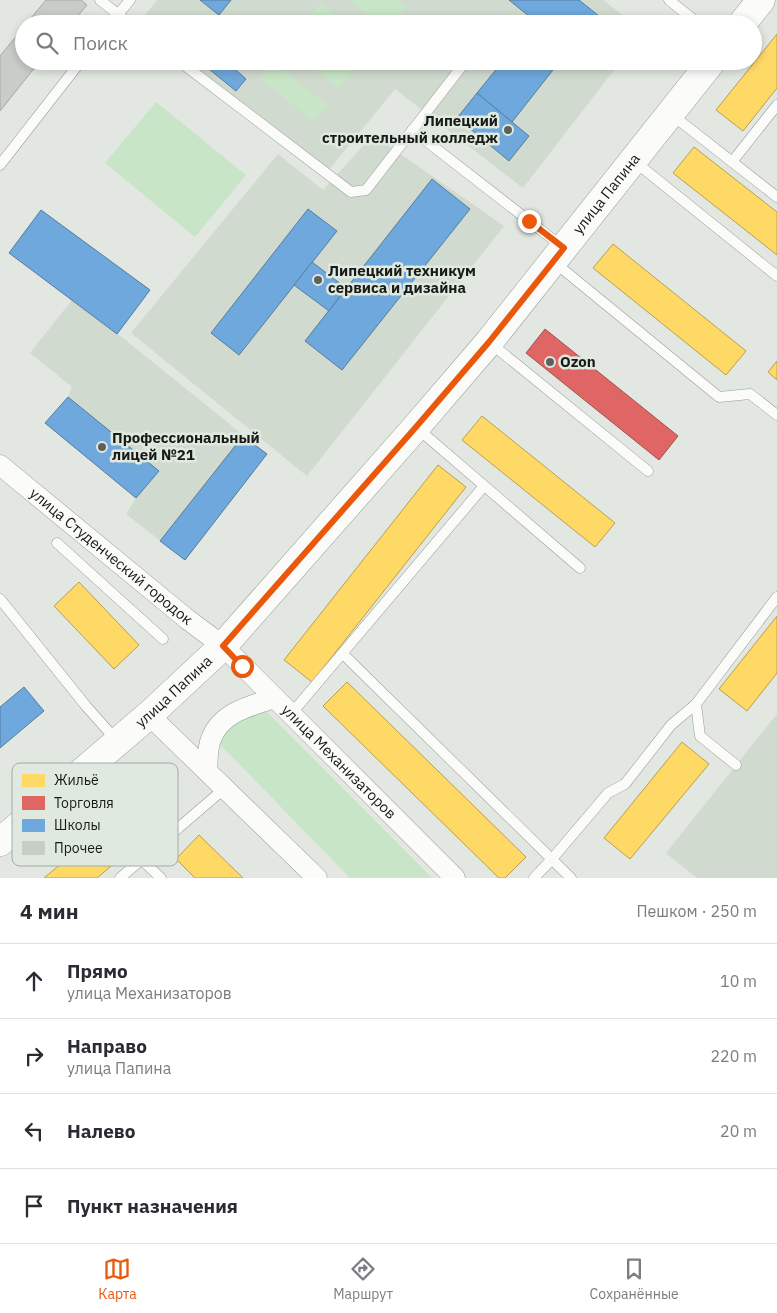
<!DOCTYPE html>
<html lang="ru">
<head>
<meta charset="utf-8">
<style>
	:root { --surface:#fff; --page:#f7f7f7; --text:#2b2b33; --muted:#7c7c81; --line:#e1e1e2; --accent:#ea580c }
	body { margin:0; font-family:"IBM Plex Sans",sans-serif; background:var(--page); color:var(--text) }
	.stop { position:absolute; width:15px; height:15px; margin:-11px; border:4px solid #ea580c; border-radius:50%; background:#fff }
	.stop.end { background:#ea580c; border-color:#fff; box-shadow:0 1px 5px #0008 }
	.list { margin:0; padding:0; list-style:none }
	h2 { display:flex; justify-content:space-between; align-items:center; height:65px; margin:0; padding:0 20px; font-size:21px }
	h2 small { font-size:16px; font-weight:400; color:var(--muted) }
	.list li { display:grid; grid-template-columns:32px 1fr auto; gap:15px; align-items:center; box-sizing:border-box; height:75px; padding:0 20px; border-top:1px solid var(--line) }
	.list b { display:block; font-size:19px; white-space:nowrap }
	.list p { margin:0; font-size:16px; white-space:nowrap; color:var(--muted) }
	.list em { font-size:16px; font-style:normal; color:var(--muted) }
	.icon { flex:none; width:28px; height:28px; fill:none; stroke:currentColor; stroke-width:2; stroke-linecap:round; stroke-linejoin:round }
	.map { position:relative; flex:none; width:777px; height:878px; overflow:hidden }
	.search { position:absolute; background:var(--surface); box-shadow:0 2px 8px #0003; left:15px; right:15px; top:15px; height:55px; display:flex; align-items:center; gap:12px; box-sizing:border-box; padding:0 18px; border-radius:28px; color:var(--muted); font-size:19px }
	.sheet { height:365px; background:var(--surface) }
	nav { display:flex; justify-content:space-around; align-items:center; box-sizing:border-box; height:70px; border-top:1px solid var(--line); background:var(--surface); font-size:14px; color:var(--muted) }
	nav a { display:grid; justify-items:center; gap:2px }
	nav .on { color:var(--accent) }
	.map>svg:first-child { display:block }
	.built { fill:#d0dacf }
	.green { fill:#c8e5c7 }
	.homes { fill:#ffd966; stroke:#b9a04e }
	.shops { fill:#e06666; stroke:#a44f4e }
	.schools { fill:#6fa8dc; stroke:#557da1 }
	.building { fill:#c9cdc8; stroke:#a5a8a4 }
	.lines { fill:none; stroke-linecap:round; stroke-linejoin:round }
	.lane-casing { stroke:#999d99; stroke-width:11 }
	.street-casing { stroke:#999d99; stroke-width:21 }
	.secondary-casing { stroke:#999d99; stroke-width:29 }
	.lane { stroke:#fbfbfa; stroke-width:10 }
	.street { stroke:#fbfbfa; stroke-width:20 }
	.secondary { stroke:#fbfbfa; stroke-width:28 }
	.route { stroke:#ea580c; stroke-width:6 }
	.poi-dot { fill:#5e625d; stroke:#e0e9df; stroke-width:2 }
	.labels { text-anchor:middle; stroke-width:5; stroke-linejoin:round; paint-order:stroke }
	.poi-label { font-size:15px; font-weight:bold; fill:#171a16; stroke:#e0e9df; text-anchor:start }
	.street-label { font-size:15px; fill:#171a16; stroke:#e0e9df }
	.key { fill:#e0e9df; stroke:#a4aba3; stroke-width:1 }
	.key-label { font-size:14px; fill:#171a16 }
</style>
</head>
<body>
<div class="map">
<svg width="777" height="878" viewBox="0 0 777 878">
	<rect width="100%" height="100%" fill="#e2e7e1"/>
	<g class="built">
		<path d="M157 0H603L634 24H138Z"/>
		<path d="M186 61H621L523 188 395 89 328 171Z"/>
		<path d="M373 135 504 226 307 476 131 333 278 154 323 190Z"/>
		<path d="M41 210 150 290 118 334 267 454 185 560 126 514 136 498 45 423 68 397 72 387 30 353 72 300 9 253Z"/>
		<path d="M777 714V878H697L666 853Z"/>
	</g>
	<g class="green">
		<path d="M349 0H397L406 7 393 24H378Z"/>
		<path d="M320 3 346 24H304Z"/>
		<path d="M304 61H361L339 89Z"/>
		<path d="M273 62 328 105 314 122 260 79Z"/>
		<path d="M156 102 246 175 195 237 105 163Z"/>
		<path d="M253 698 432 878H350L212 736Z"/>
	</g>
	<g class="homes">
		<path d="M777 34V88L743 131 716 110Z"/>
		<path d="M694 147 777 212V255L673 173Z"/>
		<path d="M613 244 746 351 726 375 593 268Z"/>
		<path d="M777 361V380L768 372Z"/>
		<path d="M482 416 615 523 595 547 462 440Z"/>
		<path d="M438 465 466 487 312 682 284 660Z"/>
		<path d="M79 582 139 645 114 669 54 606Z"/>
		<path d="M777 616V673L747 711 719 689Z"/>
		<path d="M347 682 526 857 505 878H499L323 706Z"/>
		<path d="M682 742 709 764 630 859 604 838Z"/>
		<path d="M147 791 169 817 97 878H44Z"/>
		<path d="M199 835 243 878H195L176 859Z"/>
	</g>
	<path class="shops" d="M545 329 678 436 659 460 526 353Z"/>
	<g class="schools">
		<path d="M200 0H231L219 15Z"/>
		<path d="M509 0H579L609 24H533L535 21Z"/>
		<path d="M207 61H226L246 79 236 91 204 65Z"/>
		<path d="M503 61H560L512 122 477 93Z"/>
		<path d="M477 93 529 136 509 161 457 118Z"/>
		<path d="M432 179 470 209 342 370 305 341Z"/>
		<path d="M308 209 337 231 239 355 211 333Z"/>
		<path d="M41 210 150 290 117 334 9 253Z"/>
		<path d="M312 262 346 288 329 311 294 285Z"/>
		<path d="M68 397 159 471 136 498 45 423Z"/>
		<path d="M243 436 267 454 185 560 160 541Z"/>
		<path d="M24 687 44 711 0 748V707Z"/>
	</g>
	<g class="building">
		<path d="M46 0H81L87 5 71 24H26Z"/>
		<path d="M24 27V61H40L0 111V56Z"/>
	</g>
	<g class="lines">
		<defs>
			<g id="lane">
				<path d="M100 0 130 24"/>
				<path d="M669 0 699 24"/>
				<path d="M110 24 130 0"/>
				<path d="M179 61 351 192 366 190 466 61"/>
				<path d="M671 114 777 197"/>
				<path d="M412 130 564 248"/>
				<path d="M634 161 777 276"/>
				<path d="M732 162 777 105"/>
				<path d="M0 165 81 61"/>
				<path d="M554 262 719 397 750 394 777 415"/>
				<path d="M489 342 648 471"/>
				<path d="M417 428 580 568"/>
				<path d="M57 543 163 639"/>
				<path d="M0 599 86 706 117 741"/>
				<path d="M343 654 571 878"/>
				<path d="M696 704 700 736 736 765"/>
				<path d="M291 714 484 486"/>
				<path d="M141 859 161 878"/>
				<path d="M120 878 225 788"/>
				<path d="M534 878 552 859 608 793 625 784 671 725 696 704 777 597"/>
			</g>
			<g id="street">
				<path id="s1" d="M0 465 187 619 223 646 455 878"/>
				<path d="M149 715 317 878"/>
				<path d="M207 771C208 761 207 749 211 739 221 712 250 706 275 698"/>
			</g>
			<g id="secondary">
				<path d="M742 24 761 0"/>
				<path id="s2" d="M0 842 149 715 223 646 416 427 489 342 712 61"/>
			</g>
		</defs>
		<use href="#lane" class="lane-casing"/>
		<use href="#street" class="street-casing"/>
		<use href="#secondary" class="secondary-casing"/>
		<use href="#lane" class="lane"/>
		<use href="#street" class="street"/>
		<use href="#secondary" class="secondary"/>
	</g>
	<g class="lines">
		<path class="route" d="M242 666 223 646 416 427 489 342 564 248 529 221"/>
	</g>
	<g class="poi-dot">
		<circle cx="508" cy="130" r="5"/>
		<circle cx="318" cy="280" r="5"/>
		<circle cx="550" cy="362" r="5"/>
		<circle cx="102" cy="447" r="5"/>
	</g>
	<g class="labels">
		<g class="poi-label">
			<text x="498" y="126" text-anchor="end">Липецкий<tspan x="498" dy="17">строительный колледж</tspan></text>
			<text x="328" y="276">Липецкий техникум<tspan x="328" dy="17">сервиса и дизайна</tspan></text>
			<text x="560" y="367">Ozon</text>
			<text x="112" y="443">Профессиональный<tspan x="112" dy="17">лицей №21</tspan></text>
		</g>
		<g class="street-label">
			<text dy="5" stroke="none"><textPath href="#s2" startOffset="890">улица Папина</textPath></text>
			<text dy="5" stroke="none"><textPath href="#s1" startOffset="144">улица Студенческий городок</textPath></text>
			<text dy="5" stroke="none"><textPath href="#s2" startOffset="230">улица Папина</textPath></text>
			<text dy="5" stroke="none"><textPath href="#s1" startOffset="451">улица Механизаторов</textPath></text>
		</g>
	</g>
	<rect x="12" y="763" width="166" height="103" rx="8" class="key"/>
	<rect x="22" y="774" width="23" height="13" fill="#ffd966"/>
	<rect x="22" y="796" width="23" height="14" fill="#e06666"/>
	<rect x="22" y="819" width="23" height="13" fill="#6fa8dc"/>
	<rect x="22" y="841" width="23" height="14" fill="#c9cdc8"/>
	<g class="key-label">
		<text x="54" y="785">Жильё</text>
		<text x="54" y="808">Торговля</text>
		<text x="54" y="830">Школы</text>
		<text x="54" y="853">Прочее</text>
	</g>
</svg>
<div class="stop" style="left:242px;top:666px"></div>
<div class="stop end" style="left:529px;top:221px"></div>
<div class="search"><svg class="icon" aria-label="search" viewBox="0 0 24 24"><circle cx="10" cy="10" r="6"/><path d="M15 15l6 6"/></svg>Поиск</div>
</div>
<section class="sheet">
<h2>4 мин<small>Пешком · 250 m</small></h2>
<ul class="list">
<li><svg class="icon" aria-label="ahead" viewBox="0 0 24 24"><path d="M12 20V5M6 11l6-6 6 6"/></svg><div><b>Прямо</b><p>улица Механизаторов</p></div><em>10 m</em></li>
<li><svg class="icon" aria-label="right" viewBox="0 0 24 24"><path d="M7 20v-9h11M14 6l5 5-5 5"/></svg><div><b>Направо</b><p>улица Папина</p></div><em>220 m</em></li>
<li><svg class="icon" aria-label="left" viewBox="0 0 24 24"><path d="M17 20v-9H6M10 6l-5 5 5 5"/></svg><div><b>Налево</b></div><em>20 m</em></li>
<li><svg class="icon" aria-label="arrive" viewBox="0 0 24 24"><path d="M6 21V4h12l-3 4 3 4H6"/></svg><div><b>Пункт назначения</b></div></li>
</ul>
</section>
<nav>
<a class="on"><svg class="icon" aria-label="map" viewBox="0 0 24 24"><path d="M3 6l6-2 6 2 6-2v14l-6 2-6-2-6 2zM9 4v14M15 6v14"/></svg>Карта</a>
<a><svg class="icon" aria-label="directions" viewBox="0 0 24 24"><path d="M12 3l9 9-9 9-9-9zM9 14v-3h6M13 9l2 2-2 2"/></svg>Маршрут</a>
<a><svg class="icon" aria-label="saved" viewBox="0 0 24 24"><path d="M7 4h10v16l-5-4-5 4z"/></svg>Сохранённые</a>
</nav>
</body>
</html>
